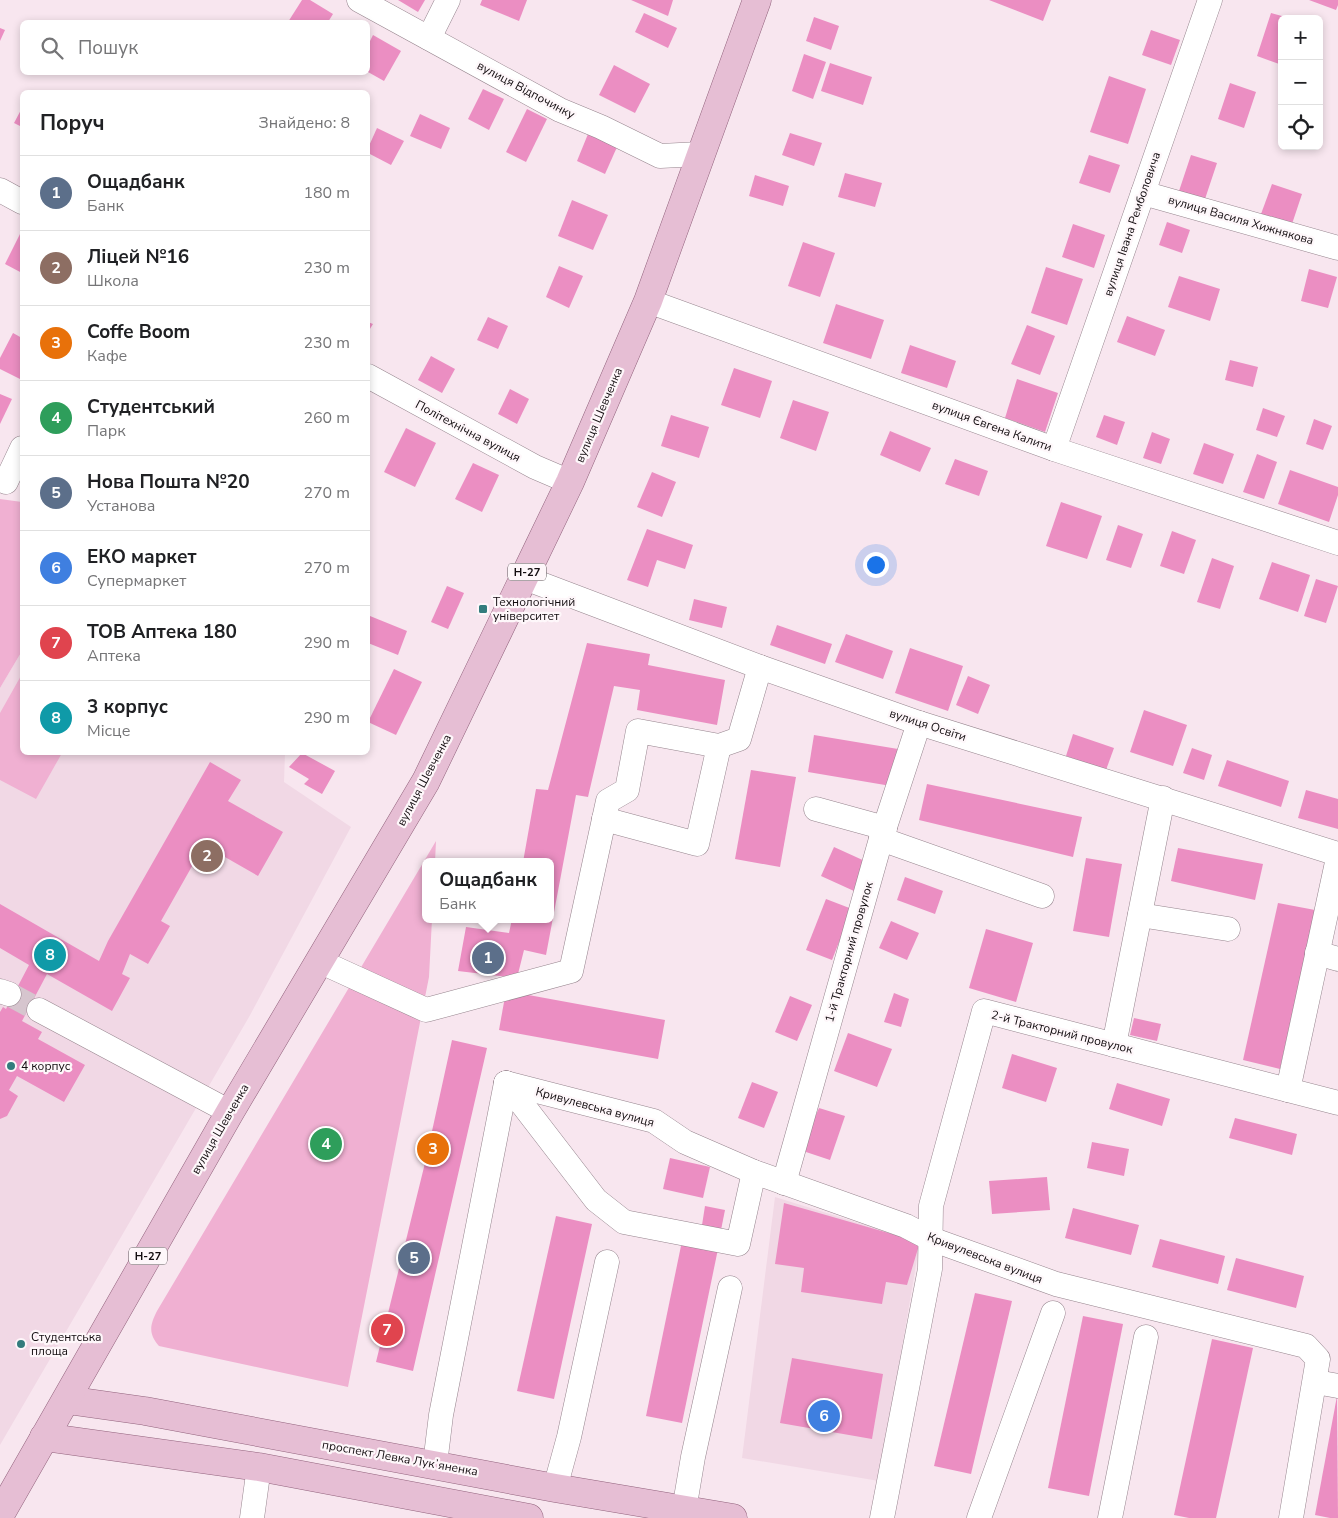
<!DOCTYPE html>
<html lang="uk">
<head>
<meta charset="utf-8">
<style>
	:root { --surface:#fff; --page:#f2f2f2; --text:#202124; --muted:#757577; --line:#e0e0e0; --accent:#337c7d }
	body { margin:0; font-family:"Nunito Sans",sans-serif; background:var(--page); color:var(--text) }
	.controls { position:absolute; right:15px; top:15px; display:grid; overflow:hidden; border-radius:8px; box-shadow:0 2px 8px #0003 }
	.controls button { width:45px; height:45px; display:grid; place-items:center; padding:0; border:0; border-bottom:1px solid var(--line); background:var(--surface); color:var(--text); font:25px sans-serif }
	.you { position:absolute; left:875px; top:564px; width:18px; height:18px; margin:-12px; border:4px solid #fff; border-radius:50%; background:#1a73e8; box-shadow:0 0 0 8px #1a73e833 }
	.badge { display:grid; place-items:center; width:32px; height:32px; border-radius:50%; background:var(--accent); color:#fff; font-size:16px; font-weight:700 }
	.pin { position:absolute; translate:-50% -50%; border:2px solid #fff; box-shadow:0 1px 5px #0006 }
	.popup { position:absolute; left:422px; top:858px; width:132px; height:65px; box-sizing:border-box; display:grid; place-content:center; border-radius:8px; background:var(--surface); filter:drop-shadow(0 1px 4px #0005); font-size:16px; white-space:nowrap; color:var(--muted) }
	.popup b { font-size:19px; color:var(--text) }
	.popup::after { content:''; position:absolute; left:50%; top:100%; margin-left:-10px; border:10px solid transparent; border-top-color:var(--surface) }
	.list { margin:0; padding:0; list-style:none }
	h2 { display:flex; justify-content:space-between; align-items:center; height:65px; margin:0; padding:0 20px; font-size:21px }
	h2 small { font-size:16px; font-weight:400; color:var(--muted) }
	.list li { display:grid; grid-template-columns:32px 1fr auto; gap:15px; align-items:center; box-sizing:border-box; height:75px; padding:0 20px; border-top:1px solid var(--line) }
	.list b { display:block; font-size:19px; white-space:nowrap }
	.list p { margin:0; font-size:16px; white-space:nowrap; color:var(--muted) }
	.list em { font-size:16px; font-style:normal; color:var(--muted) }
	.icon { flex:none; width:28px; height:28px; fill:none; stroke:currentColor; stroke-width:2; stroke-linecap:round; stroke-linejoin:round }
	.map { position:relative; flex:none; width:1338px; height:1518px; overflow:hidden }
	.search { position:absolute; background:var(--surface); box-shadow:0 2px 8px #0003; left:20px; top:20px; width:350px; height:55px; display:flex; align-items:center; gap:12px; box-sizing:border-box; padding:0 18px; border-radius:8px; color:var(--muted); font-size:19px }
	.panel { position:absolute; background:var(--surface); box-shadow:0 2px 8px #0003; left:20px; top:90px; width:350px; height:665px; border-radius:8px }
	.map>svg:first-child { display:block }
	.built { fill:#f1d8e5 }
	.green { fill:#f0b0d2 }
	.building { fill:#eb8ec2 }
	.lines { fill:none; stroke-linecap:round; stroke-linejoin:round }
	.minor-tunnel { stroke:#d6c5ce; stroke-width:24; stroke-dasharray:24 12; stroke-linecap:butt }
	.minor-casing { stroke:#96858e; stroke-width:25 }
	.major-casing { stroke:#92637d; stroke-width:29 }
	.minor { stroke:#fff; stroke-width:24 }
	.major { stroke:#e6bed4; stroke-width:28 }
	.poi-dot { fill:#337c7d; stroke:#fef7fa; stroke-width:2 }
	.labels { text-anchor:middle; stroke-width:4.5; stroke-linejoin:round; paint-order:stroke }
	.shield { fill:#fef7fa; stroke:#5a5356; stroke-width:1 }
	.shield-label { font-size:11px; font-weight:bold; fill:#130d10 }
	.street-label { font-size:12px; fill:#130d10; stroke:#fef7fa }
	.poi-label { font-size:12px; fill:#130d10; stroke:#fef7fa; text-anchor:start }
</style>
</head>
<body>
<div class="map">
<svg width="1338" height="1518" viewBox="0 0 1338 1518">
	<rect width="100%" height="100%" fill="#f8e6ef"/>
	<g class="built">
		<path d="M22 651V752L285 753 284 782 351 827 249 1017 0 1445V688Z"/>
		<path d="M775 1197 920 1242 879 1481 742 1458Z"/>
	</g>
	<g class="green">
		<path d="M0 499 22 502V651L0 688Z"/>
		<path d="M22 674V752L62 753 36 799 0 780V713Z"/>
		<path d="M436 841 435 862H426V919H432L429 977 348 1387 159 1346C148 1333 150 1325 157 1311Z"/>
	</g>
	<g class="building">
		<path d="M302 0H310L333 14 328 22H288Z"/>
		<path d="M398 0H425L418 12Z"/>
		<path d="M482 0H527L519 21 480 5Z"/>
		<path d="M631 0H673L668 16Z"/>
		<path d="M989 0H1051L1043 21Z"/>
		<path d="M1309 0H1338V5L1336 10Z"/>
		<path d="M644 13 677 28 668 48 635 32Z"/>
		<path d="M1271 13 1289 18 1282 19V65L1257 56Z"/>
		<path d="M814 17 839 26 831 50 806 41Z"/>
		<path d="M0 28 5 30 0 41Z"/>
		<path d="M1151 30 1180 40 1171 65 1142 55Z"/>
		<path d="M373 35 401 51 384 81 368 72V45Z"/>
		<path d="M804 54 826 62 813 99 792 91Z"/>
		<path d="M830 63 872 77 863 105 821 91Z"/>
		<path d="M614 65 650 84 635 113 599 95Z"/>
		<path d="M1109 76 1146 89 1128 144 1090 132Z"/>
		<path d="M1230 83 1256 92 1244 128 1218 119Z"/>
		<path d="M483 89 504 99 489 130 468 119Z"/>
		<path d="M22 108V127L14 123Z"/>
		<path d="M527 109 547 119 526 162 506 152Z"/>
		<path d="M420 114 450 128 441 149 410 136Z"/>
		<path d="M377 128 404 141 391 165 368 153V148Z"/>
		<path d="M790 133 822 143 814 166 782 155Z"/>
		<path d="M588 134 617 147 605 174 577 161Z"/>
		<path d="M1089 155 1120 165 1110 193 1079 183Z"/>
		<path d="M1191 155 1217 163 1205 199 1179 191Z"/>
		<path d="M845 173 882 183 875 207 838 197Z"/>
		<path d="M755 175 789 186 783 206 749 196Z"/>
		<path d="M1272 184 1302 194 1292 224 1261 214Z"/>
		<path d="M572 200 608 215 593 250 558 236Z"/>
		<path d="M1167 222 1190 230 1182 253 1159 245Z"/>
		<path d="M1073 224 1105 235 1094 268 1062 257Z"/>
		<path d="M22 230V273L5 264Z"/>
		<path d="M803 242 835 253 820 297 788 286Z"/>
		<path d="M559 266 583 276 569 308 546 297Z"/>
		<path d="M1046 267 1083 279 1067 325 1031 313Z"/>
		<path d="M1309 269 1337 277 1328 308 1301 301Z"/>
		<path d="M1179 276 1220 289 1210 321 1168 307Z"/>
		<path d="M836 304 884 320 871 359 823 343Z"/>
		<path d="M1127 316 1165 330 1155 356 1117 342Z"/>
		<path d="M488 317 508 326 498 349 477 340Z"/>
		<path d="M368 322 373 324 368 332Z"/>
		<path d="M1027 325 1055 336 1040 375 1011 364Z"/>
		<path d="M13 333 22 338V380L0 369V358Z"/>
		<path d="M910 345 956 361 947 388 901 373Z"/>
		<path d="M431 356 455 369 442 393 418 380Z"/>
		<path d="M1230 360 1258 367 1253 387 1225 380Z"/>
		<path d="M734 368 772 381 760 418 721 405Z"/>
		<path d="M1017 379 1058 393 1045 432 1005 418Z"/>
		<path d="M510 389 529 399 517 424 498 414Z"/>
		<path d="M0 394 12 399 0 424Z"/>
		<path d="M793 400 829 412 816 451 780 438Z"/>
		<path d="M1263 408 1285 416 1277 437 1256 430Z"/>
		<path d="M671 415 709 427 699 458 661 446Z"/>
		<path d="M1104 415 1125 422 1117 445 1096 437Z"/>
		<path d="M1314 419 1332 426 1323 450 1306 444Z"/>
		<path d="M406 428 436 443 415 487 384 472Z"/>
		<path d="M890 431 931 448 920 472 880 455Z"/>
		<path d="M1152 432 1170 439 1161 464 1143 458Z"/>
		<path d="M1204 443 1234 454 1223 484 1193 474Z"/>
		<path d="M1257 454 1277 462 1264 499 1243 492Z"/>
		<path d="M955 459 988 471 979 496 945 484Z"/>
		<path d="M473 463 499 475 482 512 455 499Z"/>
		<path d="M1290 470 1338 487V495L1329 522 1278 504Z"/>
		<path d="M652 472 676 482 662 517 637 507Z"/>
		<path d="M1061 502 1102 516 1087 559 1046 546Z"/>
		<path d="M1118 525 1143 534 1131 568 1106 560Z"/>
		<path d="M647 529 693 545 685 569 657 560 648 587 627 580Z"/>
		<path d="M1172 531 1196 540 1184 574 1160 566Z"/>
		<path d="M1212 558 1234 566 1220 609 1197 602Z"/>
		<path d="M1272 562 1310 575 1298 612 1259 599Z"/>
		<path d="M1316 579 1338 586 1326 623 1304 616Z"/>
		<path d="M447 586 464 593 448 629 431 622Z"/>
		<path d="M694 599 727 607 722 628 689 620Z"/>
		<path d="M370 616 407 631 398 655 368 643V622Z"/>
		<path d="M777 625 832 644 825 664 770 645Z"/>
		<path d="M846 634 893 651 883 679 835 662Z"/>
		<path d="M587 643 650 654 648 665 725 680 717 725 637 710 640 690 614 686 588 797 576 795 546 955 524 950 517 978 458 971 466 927 509 933 512 919H550V862H523L536 789 548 790Z"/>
		<path d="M910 648 963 666 948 711 895 693Z"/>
		<path d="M394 669 422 682 396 735 368 722Z"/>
		<path d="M968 676 990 685 978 714 956 705Z"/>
		<path d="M1144 710 1187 725 1173 766 1130 752Z"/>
		<path d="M1073 734 1114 748 1106 770 1066 756Z"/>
		<path d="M814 735 898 749 891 786 808 772Z"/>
		<path d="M1192 748 1212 755 1204 780 1183 773Z"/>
		<path d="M302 753 335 771 322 794 304 784 309 779 289 767Z"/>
		<path d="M1227 760 1289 781 1281 807 1218 786Z"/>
		<path d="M210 762 241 780 228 801 283 832 258 876 204 845 161 921 170 926 148 964 130 954 122 974 130 978 112 1011 47 974 22 1021 42 1032 38 1039 85 1065 64 1102 17 1076 9 1090 18 1096 7 1116 0 1119V1012L3 1007 6 1009 29 965 0 948V904L99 961 108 941Z"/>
		<path d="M751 770 796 777 780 867 735 859Z"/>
		<path d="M927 784 1082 817 1073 857 919 820Z"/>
		<path d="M1306 790 1338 799V829L1298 818Z"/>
		<path d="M834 847 867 862 854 891 821 876Z"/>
		<path d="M1178 848 1263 864 1255 900 1171 881Z"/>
		<path d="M1086 858 1122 864 1109 937 1073 931Z"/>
		<path d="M905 877 943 891 935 914 897 900Z"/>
		<path d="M826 899 852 909 832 960 806 950Z"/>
		<path d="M1278 903 1315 910 1280 1069 1243 1060Z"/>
		<path d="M891 921 919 933 907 960 879 948Z"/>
		<path d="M986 929 1033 943 1016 1002 969 988Z"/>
		<path d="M506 991 665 1020 658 1059 499 1030Z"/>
		<path d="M894 993 909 999 901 1027 884 1022Z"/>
		<path d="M790 996 812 1005 797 1041 775 1032Z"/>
		<path d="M1134 1018 1161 1024 1157 1041 1130 1035Z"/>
		<path d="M848 1033 892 1049 877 1087 834 1071Z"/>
		<path d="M452 1040 487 1048 413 1371 376 1362 425 1163Z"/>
		<path d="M1012 1054 1057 1068 1046 1102 1002 1088Z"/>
		<path d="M752 1082 778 1092 764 1128 738 1118Z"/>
		<path d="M1117 1083 1170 1099 1162 1126 1109 1109Z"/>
		<path d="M819 1108 845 1116 830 1160 800 1150Z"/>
		<path d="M1235 1118 1297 1134 1292 1155 1229 1138Z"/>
		<path d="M1092 1142 1129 1149 1124 1176 1087 1168Z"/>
		<path d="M670 1158 710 1167 703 1198 663 1189Z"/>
		<path d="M1047 1177 1050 1210 992 1214 989 1181Z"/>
		<path d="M784 1203 920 1242 907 1285 886 1282 882 1304 801 1292 804 1268 775 1264Z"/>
		<path d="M705 1206 725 1210 721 1230 702 1225Z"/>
		<path d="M1073 1208 1139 1225 1131 1255 1065 1238Z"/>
		<path d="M556 1216 592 1224 554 1399 517 1391Z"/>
		<path d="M1160 1239 1225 1256 1218 1284 1152 1267Z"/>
		<path d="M682 1241 718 1249 682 1423 646 1416Z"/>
		<path d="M1236 1258 1304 1276 1296 1308 1227 1290Z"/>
		<path d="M975 1293 1012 1301 971 1474 934 1466Z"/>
		<path d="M1083 1316 1123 1324 1089 1496 1048 1488Z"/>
		<path d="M1212 1339 1253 1348 1216 1518H1189L1174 1515Z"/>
		<path d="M792 1358 883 1374 872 1439 780 1423Z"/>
		<path d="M1337 1396 1338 1518H1330L1315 1515Z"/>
	</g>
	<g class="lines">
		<path class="minor-tunnel" d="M9 994 39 1010"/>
		<defs>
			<g id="minor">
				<path d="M359 0 560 110 601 127 660 156 700 154"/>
				<path d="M429 38 448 0"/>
				<path d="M0 190 22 202"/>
				<path d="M1143 193 1338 248"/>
				<path d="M648 301 1054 449 1338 543"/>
				<path d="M368 376 535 467 570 482"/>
				<path d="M1054 449 1210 0"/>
				<path d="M0 479 6 482 22 448"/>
				<path d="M525 578 760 667 919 723 1338 854"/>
				<path d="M816 809 885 828"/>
				<path d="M604 819 697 844 719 746"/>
				<path d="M881 839 1042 896"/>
				<path d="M1140 915 1228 929"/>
				<path d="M1317 953 1338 959"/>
				<path d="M319 961 426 1010 571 971 608 801 627 790 638 731 719 746 739 739 760 667"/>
				<path d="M0 991 9 994"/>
				<path d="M39 1010 230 1112"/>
				<path d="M1114 1045 1163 798"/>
				<path d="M506 1083 654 1121 685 1142 754 1172 906 1226 931 1239 1056 1284 1306 1346 1318 1359 1291 1518"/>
				<path d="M506 1083 596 1200 624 1222 738 1244 754 1172"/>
				<path d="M1288 1090 1338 858"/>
				<path d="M784 1183 881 839 919 723"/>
				<path d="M1316 1382 1338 1386"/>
				<path d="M435 1464 441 1415 506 1083"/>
				<path d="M555 1488 569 1437 607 1262"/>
				<path d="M684 1510 693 1457 730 1288"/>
				<path d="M252 1518 259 1467"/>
				<path d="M882 1518 930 1269 931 1206 984 1011 1338 1103"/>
				<path d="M979 1518 1053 1313"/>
				<path d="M1110 1518 1146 1337"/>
			</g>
			<g id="major">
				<path d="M67 1400 145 1411 555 1488 733 1518"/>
				<path d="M44 1437 259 1467 529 1518"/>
				<path d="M0 1515 230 1112 426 781 570 482 648 301 757 0"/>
			</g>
		</defs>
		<use href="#minor" class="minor-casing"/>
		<use href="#major" class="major-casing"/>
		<use href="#minor" class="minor"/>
		<use href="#major" class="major"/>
	</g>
	<g class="poi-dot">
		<rect x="478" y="604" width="10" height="10" rx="2.5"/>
		<circle cx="11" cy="1066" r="5"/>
		<circle cx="21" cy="1344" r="5"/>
	</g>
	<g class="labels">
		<g class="shield">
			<rect x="508" y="563.5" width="38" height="17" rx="4"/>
			<rect x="129" y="1247.5" width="38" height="17" rx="4"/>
		</g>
		<g class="shield-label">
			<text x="527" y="576">Н-27</text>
			<text x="148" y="1260">Н-27</text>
		</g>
		<g class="street-label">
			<text transform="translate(526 90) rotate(28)" y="4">вулиця Відпочинку</text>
			<text transform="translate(1241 220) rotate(16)" y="4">вулиця Василя Хижнякова</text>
			<text transform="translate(1132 224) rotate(-71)" y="4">вулиця Івана Ремболовича</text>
			<text transform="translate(599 415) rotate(-67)" y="4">вулиця Шевченка</text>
			<text transform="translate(992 426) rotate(20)" y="4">вулиця Євгена Калити</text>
			<text transform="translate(468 431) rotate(28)" y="4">Політехнічна вулиця</text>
			<text transform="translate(928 725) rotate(18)" y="4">вулиця Освіти</text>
			<text transform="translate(424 780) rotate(-62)" y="4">вулиця Шевченка</text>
			<text transform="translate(849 952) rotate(-74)" y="4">1-й Тракторний провулок</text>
			<text transform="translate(1062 1032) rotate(14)" y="4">2-й Тракторний провулок</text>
			<text transform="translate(595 1107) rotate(15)" y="4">Кривулевська вулиця</text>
			<text transform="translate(220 1129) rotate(-60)" y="4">вулиця Шевченка</text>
			<text transform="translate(985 1258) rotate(21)" y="4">Кривулевська вулиця</text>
			<text transform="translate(400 1458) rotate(10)" y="4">проспект Левка Лукʼяненка</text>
		</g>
		<g class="poi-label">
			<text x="493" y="606">Технологічний<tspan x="493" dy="14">університет</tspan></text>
			<text x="21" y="1070">4 корпус</text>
			<text x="31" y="1341">Студентська<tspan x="31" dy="14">площа</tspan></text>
		</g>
	</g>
</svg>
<div class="controls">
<button>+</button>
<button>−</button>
<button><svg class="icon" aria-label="locate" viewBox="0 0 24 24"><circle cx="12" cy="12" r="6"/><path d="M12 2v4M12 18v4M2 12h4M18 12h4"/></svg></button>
</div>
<div class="you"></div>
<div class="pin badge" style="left:488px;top:958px;background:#5c6f8a">1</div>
<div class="popup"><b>Ощадбанк</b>Банк</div>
<div class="pin badge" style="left:207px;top:856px;background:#8d6e63">2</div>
<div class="pin badge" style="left:433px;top:1149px;background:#e8710a">3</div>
<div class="pin badge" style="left:326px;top:1144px;background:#2e9e5b">4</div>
<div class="pin badge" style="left:414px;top:1258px;background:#5c6f8a">5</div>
<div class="pin badge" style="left:824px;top:1416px;background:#3f7fe0">6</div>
<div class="pin badge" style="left:387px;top:1330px;background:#e0444e">7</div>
<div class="pin badge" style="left:50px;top:955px;background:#0f9aa8">8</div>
<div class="search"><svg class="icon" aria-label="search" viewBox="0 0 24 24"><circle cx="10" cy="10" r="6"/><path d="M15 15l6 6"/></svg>Пошук</div>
<section class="panel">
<h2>Поруч<small>Знайдено: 8</small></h2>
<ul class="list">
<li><span class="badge" style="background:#5c6f8a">1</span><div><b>Ощадбанк</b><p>Банк</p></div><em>180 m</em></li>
<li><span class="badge" style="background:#8d6e63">2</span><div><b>Ліцей №16</b><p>Школа</p></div><em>230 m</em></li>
<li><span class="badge" style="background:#e8710a">3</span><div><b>Coffe Boom</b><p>Кафе</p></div><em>230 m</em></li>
<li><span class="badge" style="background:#2e9e5b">4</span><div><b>Студентський</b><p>Парк</p></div><em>260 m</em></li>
<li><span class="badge" style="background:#5c6f8a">5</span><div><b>Нова Пошта №20</b><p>Установа</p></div><em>270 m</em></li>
<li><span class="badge" style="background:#3f7fe0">6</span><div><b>ЕКО маркет</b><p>Супермаркет</p></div><em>270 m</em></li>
<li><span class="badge" style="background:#e0444e">7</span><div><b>ТОВ Аптека 180</b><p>Аптека</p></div><em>290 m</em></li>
<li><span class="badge" style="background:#0f9aa8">8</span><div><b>3 корпус</b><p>Місце</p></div><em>290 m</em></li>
</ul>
</section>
</div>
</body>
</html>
